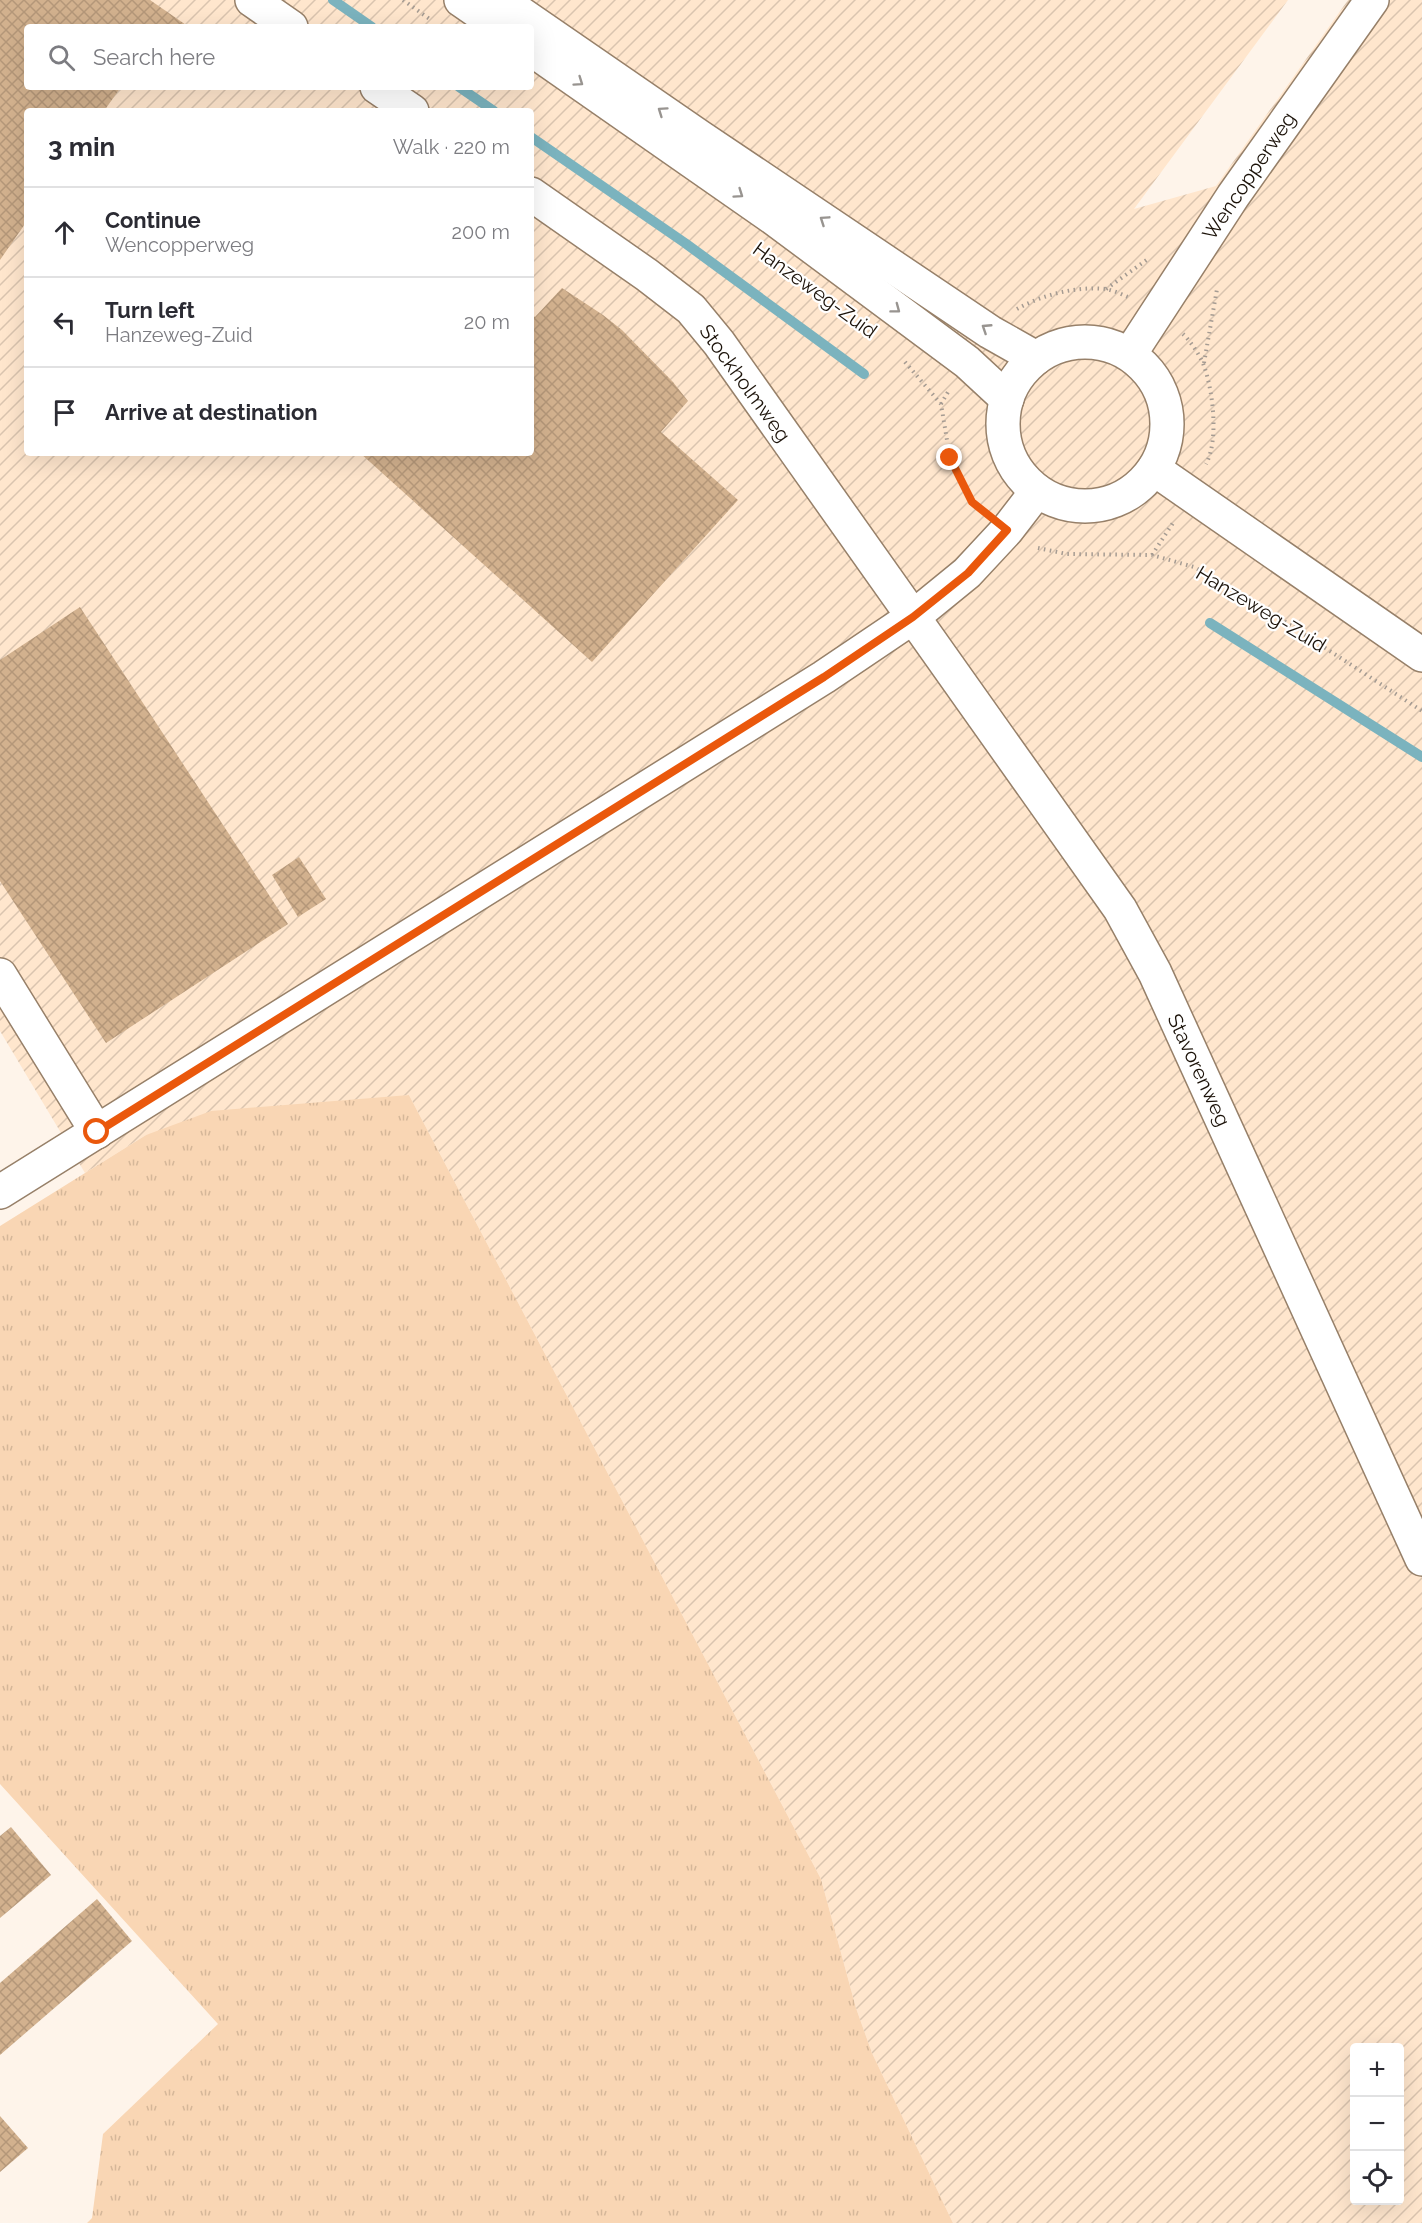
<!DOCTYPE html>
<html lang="en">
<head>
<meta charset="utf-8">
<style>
	:root { --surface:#fff; --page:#f7f7f7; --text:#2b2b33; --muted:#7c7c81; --line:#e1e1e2 }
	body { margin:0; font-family:Raleway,sans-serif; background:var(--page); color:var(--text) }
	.controls { position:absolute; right:18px; bottom:18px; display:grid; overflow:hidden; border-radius:6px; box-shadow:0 6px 24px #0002 }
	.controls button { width:54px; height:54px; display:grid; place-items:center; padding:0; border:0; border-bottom:2px solid var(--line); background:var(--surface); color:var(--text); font:30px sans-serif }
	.stop { position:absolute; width:18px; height:18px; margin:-14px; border:4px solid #ea580c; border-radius:50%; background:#fff }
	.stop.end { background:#ea580c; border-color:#fff; box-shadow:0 2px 6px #0008 }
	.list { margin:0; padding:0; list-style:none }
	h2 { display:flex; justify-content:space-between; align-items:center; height:78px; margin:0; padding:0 24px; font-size:26px }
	h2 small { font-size:20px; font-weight:400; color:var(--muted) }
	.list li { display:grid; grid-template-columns:39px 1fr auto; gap:18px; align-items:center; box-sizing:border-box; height:90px; padding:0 24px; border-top:2px solid var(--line) }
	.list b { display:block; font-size:22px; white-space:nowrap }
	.list p { margin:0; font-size:20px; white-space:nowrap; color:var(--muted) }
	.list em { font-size:20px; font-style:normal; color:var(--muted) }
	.icon { flex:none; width:33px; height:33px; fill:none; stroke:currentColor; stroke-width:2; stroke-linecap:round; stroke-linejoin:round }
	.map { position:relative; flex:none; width:1422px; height:2223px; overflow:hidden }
	.search { position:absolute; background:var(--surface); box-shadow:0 6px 24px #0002; left:24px; top:24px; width:510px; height:66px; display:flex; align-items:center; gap:15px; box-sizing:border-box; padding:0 21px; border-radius:6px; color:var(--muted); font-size:22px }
	.panel { position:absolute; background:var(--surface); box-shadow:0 6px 24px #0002; left:24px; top:108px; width:510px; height:348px; border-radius:6px }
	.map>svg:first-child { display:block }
	.industrial { fill:url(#industrial-furrows); fill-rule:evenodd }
	.grass { fill:url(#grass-tufts) }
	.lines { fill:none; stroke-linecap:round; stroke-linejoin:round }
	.stream { stroke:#7bb3be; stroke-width:10 }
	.building { fill:url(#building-cross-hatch) }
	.minor-casing { stroke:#978069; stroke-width:36 }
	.tertiary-casing { stroke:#978069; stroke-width:36 }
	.path { stroke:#a59b92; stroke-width:4; stroke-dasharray:1.5 4.5; stroke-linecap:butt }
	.minor { stroke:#fff; stroke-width:33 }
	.tertiary { stroke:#fff; stroke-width:33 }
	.oneway { stroke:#989490 }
	.route { stroke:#ea580c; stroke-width:8 }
	.labels { text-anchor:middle; stroke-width:4.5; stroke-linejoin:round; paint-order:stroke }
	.street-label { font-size:20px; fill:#1b1209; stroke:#fff }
</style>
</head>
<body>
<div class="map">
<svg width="1422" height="2223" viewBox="0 0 1422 2223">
	<defs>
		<pattern id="industrial-furrows" width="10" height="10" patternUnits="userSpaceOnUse" patternTransform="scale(1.5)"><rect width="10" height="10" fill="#ffe6cd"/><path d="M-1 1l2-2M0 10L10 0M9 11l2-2" fill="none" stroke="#dac4af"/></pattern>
		<pattern id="grass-tufts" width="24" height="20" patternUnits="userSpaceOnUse" patternTransform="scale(1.5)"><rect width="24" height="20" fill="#f9d6b4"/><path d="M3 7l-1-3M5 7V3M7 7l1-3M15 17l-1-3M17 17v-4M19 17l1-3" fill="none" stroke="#d5b799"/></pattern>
		<pattern id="building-cross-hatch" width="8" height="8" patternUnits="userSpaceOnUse" patternTransform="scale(1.5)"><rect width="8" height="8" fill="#d2b18e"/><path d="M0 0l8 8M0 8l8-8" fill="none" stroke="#b49779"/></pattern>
	</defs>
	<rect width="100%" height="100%" fill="#fef4ea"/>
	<path class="industrial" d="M0 0H1288L1134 209 1216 186 1348 0H1422V2223H953L872 2053 856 2008 821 1879 409 1095 146 1135 85 1173 0 1031ZM27 27H531V87H27ZM27 111H531V453H27ZM1354 2048H1400V2200H1354Z"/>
	<path class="grass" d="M409 1095 821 1879 856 2008 872 2053 953 2223H87L92 2218 103 2134 218 2024 0 1784V1226L146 1135 211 1111Z"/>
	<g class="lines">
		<g class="stream">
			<path d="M333 0 372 27"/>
			<path d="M459 87 494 111"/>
			<path d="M531 137 685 243 864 374"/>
			<path d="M1210 623 1422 757"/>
		</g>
	</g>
	<g class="building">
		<path d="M0 0H150L189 27H27V87H121L104 111H27V221L0 260Z"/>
		<path d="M562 288 603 315 622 330 673 382 688 401 661 432 738 500 592 662 360 453H531V314L535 317Z"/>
		<path d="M80 607 288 924 106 1043 0 881V660Z"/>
		<path d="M299 857 326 899 298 917 272 875Z"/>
		<path d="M11 1827 51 1875 0 1918V1836Z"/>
		<path d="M97 1899 132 1941 0 2055V1983Z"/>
		<path d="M0 2116 28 2148 0 2172Z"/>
	</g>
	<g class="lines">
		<defs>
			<g id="minor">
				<path d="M252 0 291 27"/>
				<path d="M377 87 412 111"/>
				<path d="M531 194 647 275 691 309 719 343 1120 909 1155 973 1422 1559"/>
				<path d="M0 975 97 1132"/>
			</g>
			<g id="tertiary">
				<path d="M461 0 500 27"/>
				<path d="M501 0 700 137 990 332 1036 358"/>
				<path d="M531 49 776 220 967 362 1007 399"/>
				<circle cx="1085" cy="424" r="82"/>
				<path d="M1130 354 1233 196 1372 0"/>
				<path d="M1154 469 1422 655"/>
				<path d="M0 1192 824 677 913 617 967 573 1007 530 1037 491"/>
			</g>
		</defs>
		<use href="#minor" class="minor-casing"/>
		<use href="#tertiary" class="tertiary-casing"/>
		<g class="path">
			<path d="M403 0 431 20"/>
			<path d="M1106 289 1148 259"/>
			<path d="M1017 309C1042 295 1076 286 1105 289 1113 290 1121 294 1128 297"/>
			<path d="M1183 334C1191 342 1200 355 1204 366 1213 391 1219 440 1206 464"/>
			<path d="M905 362 941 404 950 458 972 502 980 508"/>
			<path d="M1204 363 1217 289"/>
			<path d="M941 404 948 392"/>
			<path d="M1038 548 1067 554 1152 555 1194 567 1247 597 1422 711"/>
			<path d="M1152 555 1173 523"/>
		</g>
		<use href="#minor" class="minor"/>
		<use href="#tertiary" class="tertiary"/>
	</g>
	<defs><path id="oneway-chevron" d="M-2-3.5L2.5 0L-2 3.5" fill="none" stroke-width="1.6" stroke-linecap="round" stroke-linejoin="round" transform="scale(1.5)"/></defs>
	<g class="oneway">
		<use href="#oneway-chevron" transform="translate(579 82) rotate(35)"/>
		<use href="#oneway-chevron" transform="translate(662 111) rotate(-145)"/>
		<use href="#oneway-chevron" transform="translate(739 194) rotate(35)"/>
		<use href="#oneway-chevron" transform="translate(824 220) rotate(-146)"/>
		<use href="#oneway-chevron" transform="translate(896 309) rotate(37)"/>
		<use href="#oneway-chevron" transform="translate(986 328) rotate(-147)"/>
	</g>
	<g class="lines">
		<path class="route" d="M97 1132 824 677 913 617 968 573 1007 530 972 502 950 458"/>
	</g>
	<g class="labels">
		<g class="street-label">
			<text transform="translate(1249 176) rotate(-56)" y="7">Wencopperweg</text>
			<text transform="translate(815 290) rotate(36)" y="7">Hanzeweg-Zuid</text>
			<text transform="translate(745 383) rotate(54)" y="7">Stockholmweg</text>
			<text transform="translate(1261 609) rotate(31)" y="7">Hanzeweg-Zuid</text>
			<text transform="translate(1199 1070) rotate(65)" y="7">Stavorenweg</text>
		</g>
	</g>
</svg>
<div class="controls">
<button>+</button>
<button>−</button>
<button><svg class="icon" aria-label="locate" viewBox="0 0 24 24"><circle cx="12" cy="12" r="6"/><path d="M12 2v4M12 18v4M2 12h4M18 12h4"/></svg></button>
</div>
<div class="stop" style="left:97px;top:1132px"></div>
<div class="stop end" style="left:950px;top:458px"></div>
<div class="search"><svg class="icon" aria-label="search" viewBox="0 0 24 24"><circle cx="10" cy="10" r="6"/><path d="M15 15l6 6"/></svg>Search here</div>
<section class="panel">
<h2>3 min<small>Walk · 220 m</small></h2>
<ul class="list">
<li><svg class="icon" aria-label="ahead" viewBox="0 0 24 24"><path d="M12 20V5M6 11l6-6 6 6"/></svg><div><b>Continue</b><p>Wencopperweg</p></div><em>200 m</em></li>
<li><svg class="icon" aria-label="left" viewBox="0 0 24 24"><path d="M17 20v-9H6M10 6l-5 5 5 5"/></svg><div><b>Turn left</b><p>Hanzeweg-Zuid</p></div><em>20 m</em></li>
<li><svg class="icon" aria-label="arrive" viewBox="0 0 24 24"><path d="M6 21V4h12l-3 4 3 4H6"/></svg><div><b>Arrive at destination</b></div></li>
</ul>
</section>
</div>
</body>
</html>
